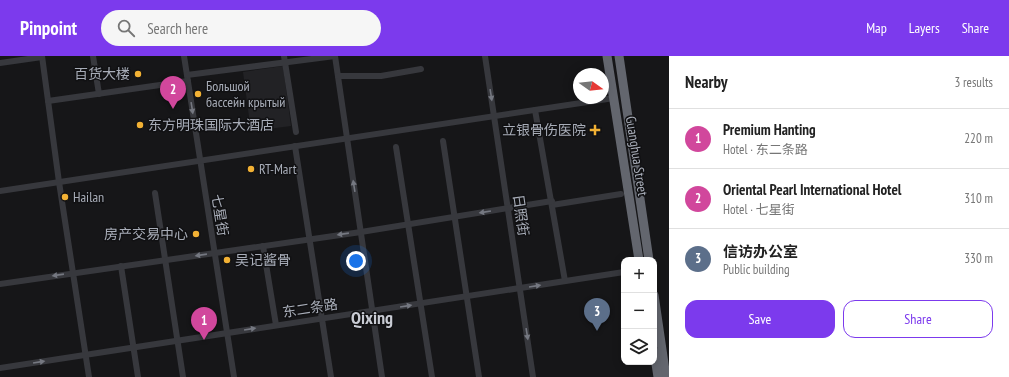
<!DOCTYPE html>
<html lang="en">
<head>
<meta charset="utf-8">
<style>
	:root { --surface:#fff; --page:#f6f6f6; --text:#222; --muted:#767676; --line:#e0e0e0; --accent:#7c3aed }
	body { margin:0; font-family:"PT Sans Narrow","Noto Sans SC",sans-serif; background:var(--page); color:var(--text) }
	.controls { position:absolute; right:12px; bottom:12px; display:grid; overflow:hidden; border-radius:8px; box-shadow:0 2px 10px #0003 }
	.controls button { width:36px; height:36px; display:grid; place-items:center; padding:0; border:0; border-bottom:1px solid var(--line); background:var(--surface); color:var(--text); font:20px sans-serif }
	.compass { position:absolute; left:573px; top:12px; width:36px; height:36px; border-radius:50%; background:var(--surface); box-shadow:0 2px 10px #0003; rotate:105deg }
	.you { position:absolute; left:356px; top:205px; width:14px; height:14px; margin:-10px; border:3px solid #fff; border-radius:50%; background:#1a73e8; box-shadow:0 0 0 6px #1a73e833 }
	.badge { display:grid; place-items:center; width:26px; height:26px; border-radius:50%; background:var(--accent); color:#fff; font-size:13px; font-weight:700 }
	.pin { position:absolute; translate:-50% -33px; filter:drop-shadow(0 1px 2px #0008) }
	.pin::after { content:''; position:absolute; top:21px; width:14px; height:12px; background:inherit; clip-path:polygon(0 0,100% 0,50% 100%) }
	.list { margin:0; padding:0; list-style:none }
	h2 { display:flex; justify-content:space-between; align-items:center; height:52px; margin:0; padding:0 16px; font-size:17px }
	h2 small { font-size:13px; font-weight:400; color:var(--muted) }
	.list li { display:grid; grid-template-columns:26px 1fr auto; gap:12px; align-items:center; box-sizing:border-box; height:60px; padding:0 16px; border-top:1px solid var(--line) }
	.list b { display:block; font-size:15px; white-space:nowrap }
	.list p { margin:0; font-size:13px; white-space:nowrap; color:var(--muted) }
	.list em { font-size:13px; font-style:normal; color:var(--muted) }
	.actions { display:flex; gap:8px; padding:12px 16px }
	.actions a { flex:1; padding:9px 0; border:1px solid var(--accent); border-radius:12px; text-align:center; font-size:14px; color:var(--accent) }
	.actions .main { background:var(--accent); color:#fff }
	.icon { flex:none; width:22px; height:22px; fill:none; stroke:currentColor; stroke-width:2; stroke-linecap:round; stroke-linejoin:round }
	.map { position:relative; flex:none; width:669px; height:321px; overflow:hidden }
	header { display:flex; align-items:center; gap:24px; box-sizing:border-box; height:56px; padding:0 20px; background:var(--accent); color:#fff }
	header strong { font-size:19px }
	nav { display:flex; gap:22px; margin-inline-start:auto; font-size:14px }
	.search { width:280px; height:36px; background:var(--page); display:flex; align-items:center; gap:10px; box-sizing:border-box; padding:0 14px; border-radius:22px; color:var(--muted); font-size:15px }
	main { display:flex }
	aside { flex:1; background:var(--surface) }
	.map>svg:first-child { display:block }
	.built { fill:#222225 }
	.lines { fill:none; stroke-linecap:round; stroke-linejoin:round }
	.minor { stroke:#37383d; stroke-width:6 }
	.highway { stroke:#63666e; stroke-width:9 }
	.oneway { fill:#757881 }
	.poi-dot { fill:#f2b134; stroke:#111113; stroke-width:1.5 }
	.labels { text-anchor:middle; stroke-width:3; stroke-linejoin:round; paint-order:stroke }
	.poi-label { font-size:14px; fill:#a8adb8; stroke:#111113; text-anchor:start }
	.street-label { font-size:14px; fill:#a8adb8; stroke:#111113 }
	.district-label { font-size:18px; font-weight:bold; fill:#c9ccd4; stroke:#111113 }
</style>
</head>
<body>
<header>
<strong>Pinpoint</strong>
<div class="search"><svg class="icon" aria-label="search" viewBox="0 0 24 24"><circle cx="10" cy="10" r="6"/><path d="M15 15l6 6"/></svg>Search here</div>
<nav><a>Map</a><a>Layers</a><a>Share</a></nav>
</header>
<main>
<div class="map">
<svg width="669" height="321" viewBox="0 0 669 321">
	<rect width="100%" height="100%" fill="#161618"/>
	<path class="built" d="M283 10 291 70 251 75 243 16Z"/>
	<g class="lines">
		<g class="minor">
			<path d="M42 0 59 126 89 321"/>
			<path d="M93 0 99 38"/>
			<path d="M184 0 234 321"/>
			<path d="M284 0 296 76"/>
			<path d="M335 0 382 321"/>
			<path d="M485 0 533 321"/>
			<path d="M0 7 42 1"/>
			<path d="M187 19 335 0"/>
			<path d="M338 20H381L421 13"/>
			<path d="M48 45 188 25"/>
			<path d="M535 54 565 225"/>
			<path d="M443 85 479 321"/>
			<path d="M295 90 331 321"/>
			<path d="M396 91 432 321"/>
			<path d="M0 135 614 42"/>
			<path d="M155 137 183 321"/>
			<path d="M552 149 621 138"/>
			<path d="M263 190 276 269"/>
			<path d="M121 210 138 321"/>
			<path d="M0 228 361 176 552 145"/>
			<path d="M0 312 624 216"/>
		</g>
		<g class="highway">
			<path d="M607 0 639 204"/>
			<path d="M619 0 649 204"/>
			<path d="M654 239 666 321"/>
			<path d="M654 295 658 321"/>
		</g>
	</g>
	<defs><path id="oneway-solid" d="M-6-.8H1V-3.2L6.5 0L1 3.2V.8H-6Z"/></defs>
	<g class="oneway">
		<use href="#oneway-solid" transform="translate(491 39) rotate(81)"/>
		<use href="#oneway-solid" transform="translate(192 52) rotate(81)"/>
		<use href="#oneway-solid" transform="translate(354 130) rotate(-99)"/>
		<use href="#oneway-solid" transform="translate(485 156) rotate(171)"/>
		<use href="#oneway-solid" transform="translate(343 178) rotate(172)"/>
		<use href="#oneway-solid" transform="translate(201 199) rotate(172)"/>
		<use href="#oneway-solid" transform="translate(58 219) rotate(172)"/>
		<use href="#oneway-solid" transform="translate(535 230) rotate(-9)"/>
		<use href="#oneway-solid" transform="translate(406 250) rotate(-9)"/>
		<use href="#oneway-solid" transform="translate(250 273) rotate(-9)"/>
		<use href="#oneway-solid" transform="translate(527 278) rotate(81)"/>
		<use href="#oneway-solid" transform="translate(39 306) rotate(-9)"/>
	</g>
	<g class="poi-dot">
		<circle cx="138" cy="18" r="4"/>
		<circle cx="198" cy="38" r="4"/>
		<circle cx="140" cy="69" r="4"/>
		<path d="M593 68h4v4h4v4h-4v4h-4v-4h-4v-4h4z"/>
		<circle cx="251" cy="113" r="4"/>
		<circle cx="65" cy="141" r="4"/>
		<circle cx="196" cy="178" r="4"/>
		<circle cx="227" cy="204" r="4"/>
	</g>
	<g class="labels">
		<g class="poi-label">
			<text x="130" y="23" text-anchor="end">百货大楼</text>
			<text x="206" y="35">Большой<tspan x="206" dy="16">бассейн крытый</tspan></text>
			<text x="148" y="74">东方明珠国际大酒店</text>
			<text x="586" y="79" text-anchor="end">立银骨伤医院</text>
			<text x="259" y="118">RT-Mart</text>
			<text x="73" y="146">Hailan</text>
			<text x="188" y="183" text-anchor="end">房产交易中心</text>
			<text x="235" y="209">吴记酱骨</text>
		</g>
		<g class="street-label">
			<text transform="translate(637 100) rotate(81)" y="5">Guanghua Street</text>
			<text transform="translate(220 159) rotate(81)" y="5">七星街</text>
			<text transform="translate(521 159) rotate(82)" y="5">日照街</text>
			<text transform="translate(310 252) rotate(-9)" y="5">东二条路</text>
		</g>
		<g class="district-label">
			<text x="372" y="268">Qixing</text>
		</g>
	</g>
</svg>
<div class="controls">
<button>+</button>
<button>−</button>
<button><svg class="icon" aria-label="layers" viewBox="0 0 24 24"><path d="M12 4l9 5-9 5-9-5zM3 14l9 5 9-5"/></svg></button>
</div>
<svg class="compass" viewBox="-18 -18 36 36"><path d="M0-13l5 13h-10z" fill="#e53935"/><path d="M0 13l5-13h-10z" fill="#767676"/></svg>
<div class="you"></div>
<div class="pin badge" style="left:204px;top:284px;background:#d1479c">1</div>
<div class="pin badge" style="left:173px;top:53px;background:#d1479c">2</div>
<div class="pin badge" style="left:597px;top:275px;background:#5c6f8a">3</div>
</div>
<aside>
<h2>Nearby<small>3 results</small></h2>
<ul class="list">
<li><span class="badge" style="background:#d1479c">1</span><div><b>Premium Hanting</b><p>Hotel · 东二条路</p></div><em>220 m</em></li>
<li><span class="badge" style="background:#d1479c">2</span><div><b>Oriental Pearl International Hotel</b><p>Hotel · 七星街</p></div><em>310 m</em></li>
<li><span class="badge" style="background:#5c6f8a">3</span><div><b>信访办公室</b><p>Public building</p></div><em>330 m</em></li>
</ul>
<div class="actions"><a class="main">Save</a><a>Share</a></div>
</aside>
</main>
</body>
</html>
